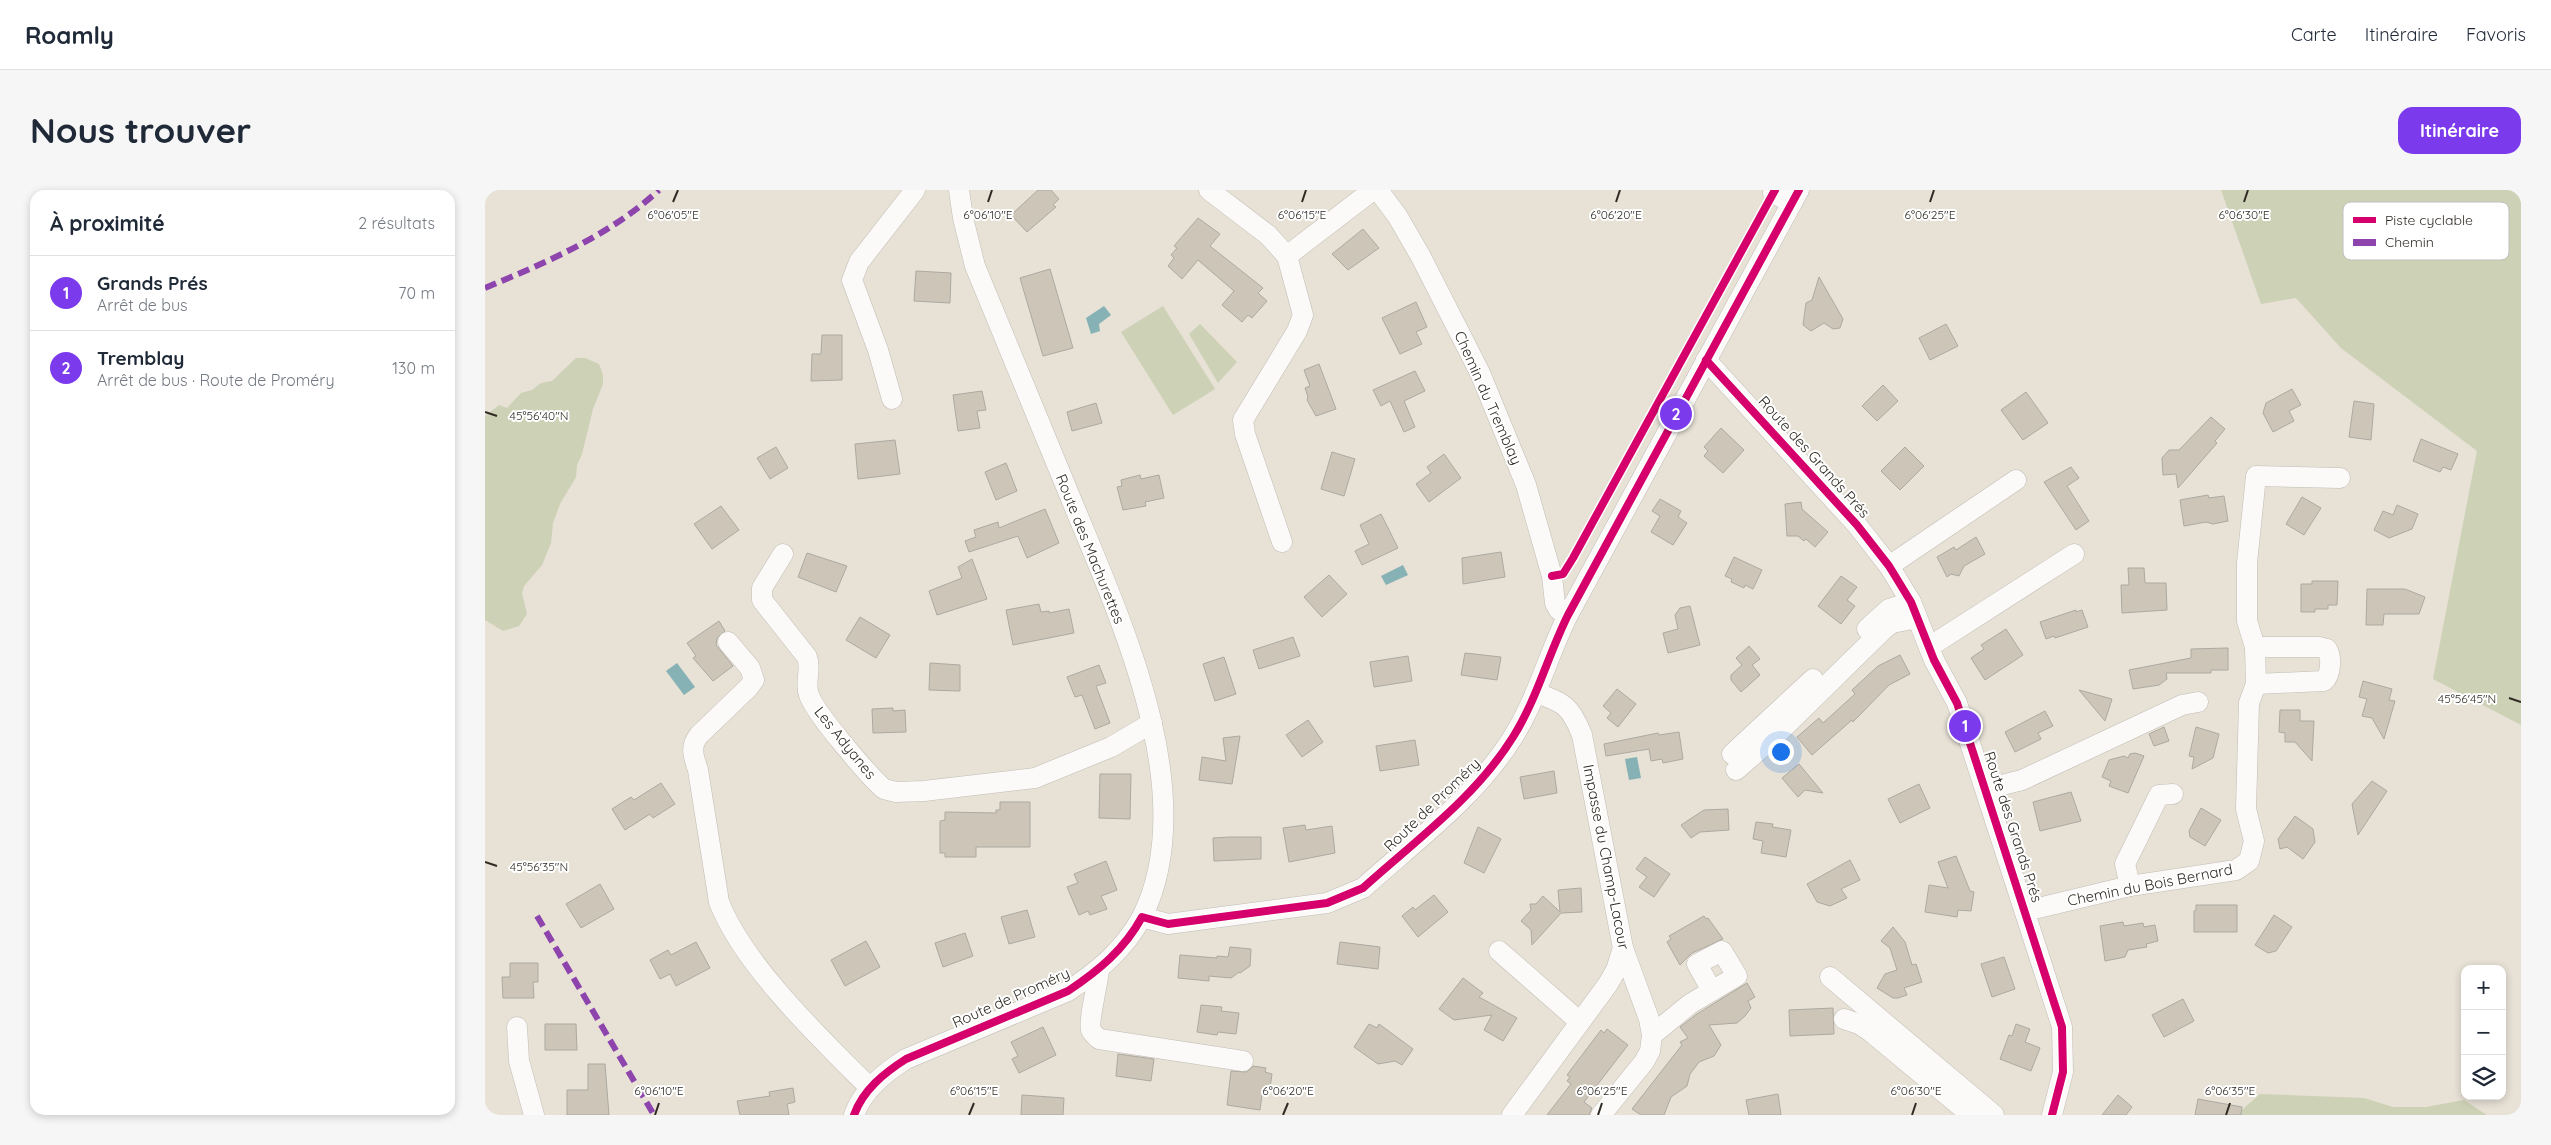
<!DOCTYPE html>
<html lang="fr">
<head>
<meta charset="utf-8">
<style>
	:root { --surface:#fff; --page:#f6f6f7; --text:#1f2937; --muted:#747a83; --line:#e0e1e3; --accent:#7c3aed }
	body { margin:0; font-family:Quicksand,sans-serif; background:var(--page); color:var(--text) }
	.controls { position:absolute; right:15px; bottom:15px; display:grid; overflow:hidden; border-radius:10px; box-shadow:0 2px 8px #0003 }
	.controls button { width:45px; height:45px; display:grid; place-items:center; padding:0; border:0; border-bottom:1px solid var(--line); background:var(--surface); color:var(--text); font:25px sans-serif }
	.you { position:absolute; left:1295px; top:561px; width:18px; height:18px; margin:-12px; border:4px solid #fff; border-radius:50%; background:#1a73e8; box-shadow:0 0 0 8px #1a73e833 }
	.badge { display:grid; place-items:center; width:32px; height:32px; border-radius:50%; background:var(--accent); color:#fff; font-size:16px; font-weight:700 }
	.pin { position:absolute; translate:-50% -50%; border:2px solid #fff; box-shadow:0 1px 5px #0006 }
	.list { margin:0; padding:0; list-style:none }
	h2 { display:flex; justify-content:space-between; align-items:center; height:65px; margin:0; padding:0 20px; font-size:21px }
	h2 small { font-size:16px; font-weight:400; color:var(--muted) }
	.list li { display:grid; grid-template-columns:32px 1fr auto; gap:15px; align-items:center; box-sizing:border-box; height:75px; padding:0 20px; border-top:1px solid var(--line) }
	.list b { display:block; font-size:19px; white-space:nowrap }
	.list p { margin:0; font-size:16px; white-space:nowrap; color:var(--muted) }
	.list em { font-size:16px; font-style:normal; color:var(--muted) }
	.icon { flex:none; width:28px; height:28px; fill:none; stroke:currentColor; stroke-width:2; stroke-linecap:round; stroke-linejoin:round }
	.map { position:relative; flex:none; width:2036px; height:925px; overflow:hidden; border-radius:15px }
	header { display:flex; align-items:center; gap:30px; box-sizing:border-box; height:70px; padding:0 25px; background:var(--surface); border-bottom:1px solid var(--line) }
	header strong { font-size:24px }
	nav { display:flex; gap:28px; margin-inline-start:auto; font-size:18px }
	.intro { display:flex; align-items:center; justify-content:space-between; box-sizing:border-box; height:120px; padding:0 30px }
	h1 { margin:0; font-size:35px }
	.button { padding:12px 22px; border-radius:15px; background:var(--accent); color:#fff; font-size:18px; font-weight:700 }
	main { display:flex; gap:30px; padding:0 30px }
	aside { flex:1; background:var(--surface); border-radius:15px; box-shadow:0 2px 8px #0003 }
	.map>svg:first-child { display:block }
	.green { fill:#cdd1b5 }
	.water { fill:#86b1b5 }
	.building { fill:#cdc6b8; stroke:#ada9a1 }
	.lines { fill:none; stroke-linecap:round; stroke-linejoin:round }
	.minor-casing { stroke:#c1bdb4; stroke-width:21 }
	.minor { stroke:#fbfaf9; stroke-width:20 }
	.quiet { stroke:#8e44ad; stroke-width:6; stroke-dasharray:12 6; stroke-linecap:butt }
	.cycleway-casing { stroke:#fff; stroke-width:11 }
	.cycleway { stroke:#d6006c; stroke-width:8 }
	.ticks { fill:none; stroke:#2f2b24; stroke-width:2 }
	.labels { text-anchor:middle; stroke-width:4; stroke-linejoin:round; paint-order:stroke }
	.street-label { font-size:15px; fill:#2f2b24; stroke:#fff }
	.key { fill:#fff; stroke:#c1bfbd; stroke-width:1 }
	.key-label { font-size:14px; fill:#2f2b24 }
	.ticks-label { font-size:12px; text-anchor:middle; fill:#2f2b24; stroke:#fff; stroke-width:4; stroke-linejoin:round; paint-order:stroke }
</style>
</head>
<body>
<header>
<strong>Roamly</strong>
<nav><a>Carte</a><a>Itinéraire</a><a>Favoris</a></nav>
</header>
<div class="intro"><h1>Nous trouver</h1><a class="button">Itinéraire</a></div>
<main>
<aside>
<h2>À proximité<small>2 résultats</small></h2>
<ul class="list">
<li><span class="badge">1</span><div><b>Grands Prés</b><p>Arrêt de bus</p></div><em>70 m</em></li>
<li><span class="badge">2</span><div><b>Tremblay</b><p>Arrêt de bus · Route de Proméry</p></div><em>130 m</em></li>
</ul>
</aside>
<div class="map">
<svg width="2036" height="925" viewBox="0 0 2036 925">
	<rect width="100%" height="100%" fill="#e7e1d6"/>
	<g class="green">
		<path d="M1736 0H2036V535L1948 489 1992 261 1856 158 1811 108 1776 114Z"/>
		<path d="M678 116 730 199 688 225 636 142Z"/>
		<path d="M715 134 752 172 733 193 704 144Z"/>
		<path d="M91 168H100L114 174 118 185V194L108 219 97 264 92 275 91 287 75 314 68 333 66 353 57 375 39 396 37 403 42 424 34 436 18 441 0 430V226L14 215 22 218 36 203 47 200 56 193 67 191Z"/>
		<path d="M1775 904 1879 908 1908 917H1941L1979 910 2002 925H1751Z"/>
	</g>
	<g class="water">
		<path d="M619 116 626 125 614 134 615 141 606 144 601 128Z"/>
		<path d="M918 375 923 385 901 395 896 386Z"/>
		<path d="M192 473 210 497 199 505 181 481Z"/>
		<path d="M1152 567 1156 588 1144 590 1140 569Z"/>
	</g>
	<g class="building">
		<path d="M553 0H566L574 9 568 15 571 17 542 42 526 25Z"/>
		<path d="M713 28 735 44 725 56 778 98 773 103 782 111 767 128 763 125 757 132 737 115 749 101 713 70 697 89 683 76 689 68 686 65 692 58 689 56Z"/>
		<path d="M878 39 894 58 863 80 847 64Z"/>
		<path d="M565 79 588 158 558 166 535 88Z"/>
		<path d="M431 81 466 83 465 113 429 111Z"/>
		<path d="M1334 87 1358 129 1355 138 1348 139 1339 133 1326 141 1318 135 1321 113 1327 110Z"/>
		<path d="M931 112 942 137 931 142 937 154 915 164 897 128Z"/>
		<path d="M1461 134 1473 156 1445 170 1434 148Z"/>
		<path d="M337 145H357V190L326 191 327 164H336Z"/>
		<path d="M834 174 851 219 831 226 822 210 823 207 820 198 825 196 819 180Z"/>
		<path d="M930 181 940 201 919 211 930 237 919 242 905 211 896 216 888 200Z"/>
		<path d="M1398 195 1413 211 1392 231 1377 216Z"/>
		<path d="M1807 199 1816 215 1804 221 1809 231 1788 242 1778 223 1781 213Z"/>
		<path d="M497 201 501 220 492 221 495 238 473 241 468 205Z"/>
		<path d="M1541 202 1563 233 1538 250 1516 220Z"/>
		<path d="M1869 211 1889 214 1886 250 1864 247Z"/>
		<path d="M611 213 617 233 587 241 582 222Z"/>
		<path d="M1726 227 1740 239 1730 251 1732 253 1693 298 1691 284 1678 285 1677 268 1684 260H1694Z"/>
		<path d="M1236 238 1259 260 1238 283 1219 266 1223 261 1219 257Z"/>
		<path d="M1936 249 1973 264 1966 280 1958 277 1955 282 1928 271Z"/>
		<path d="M410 250 415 284 373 289 370 254Z"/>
		<path d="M291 257 303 278 285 289 272 268Z"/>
		<path d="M1420 257 1439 276 1415 300 1396 281Z"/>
		<path d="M847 262 870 269 859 306 836 299Z"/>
		<path d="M959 264 976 288 944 312 931 294 946 283 942 277Z"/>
		<path d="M521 273 532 301 511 310 500 282Z"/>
		<path d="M1586 277 1594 288 1582 296 1604 331 1591 340 1559 292Z"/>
		<path d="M655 285 656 289 674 285 679 308 660 312 661 316 638 320 632 297 637 296 636 290Z"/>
		<path d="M1723 305 1724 308 1739 306 1743 331 1728 334 1721 332 1699 336 1695 310Z"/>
		<path d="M1817 307 1836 318 1819 345 1801 334Z"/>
		<path d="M1175 309 1196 321 1193 327 1202 333 1188 355 1166 342 1175 326 1167 321Z"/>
		<path d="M1316 312 1317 319 1343 342 1330 357 1321 349 1319 351 1313 346H1302L1300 314Z"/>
		<path d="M1912 315 1933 324 1927 339 1904 348 1889 340 1898 321 1908 325Z"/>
		<path d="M236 316 254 340 227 359 209 334Z"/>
		<path d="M560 319 574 353 542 368 533 346 484 362 480 351 491 347 489 340 513 332 514 338Z"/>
		<path d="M896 324 913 358 877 375 870 361 884 354 875 335Z"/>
		<path d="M1491 347 1500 364 1479 376 1474 386 1466 384 1462 387 1452 367 1469 357 1471 360Z"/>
		<path d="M1016 362 1020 387 978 394 977 368Z"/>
		<path d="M322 363 362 376 351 402 313 387Z"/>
		<path d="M1249 367 1277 380 1268 399 1260 395 1259 398 1246 392 1247 389 1240 386Z"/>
		<path d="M487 369 502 409 452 425 444 401 477 388 473 377Z"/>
		<path d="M1643 378H1659L1660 393H1681L1682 420 1637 423 1636 395H1644Z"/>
		<path d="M844 385 862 404 837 427 819 407Z"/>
		<path d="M1356 386 1372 397 1362 410 1370 416 1356 434 1333 416Z"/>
		<path d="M1827 391H1853L1852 415H1843V419H1830V422H1816V394H1827Z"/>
		<path d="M1882 399H1920L1940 407 1934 424H1899L1898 435H1881Z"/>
		<path d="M554 414 556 422 564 421V423L584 419 589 443 528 455 521 420Z"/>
		<path d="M1205 416 1215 455 1183 463 1178 443 1193 439 1190 425 1195 418Z"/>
		<path d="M1591 420V422L1597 420 1603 437 1570 448 1569 446 1561 449 1555 432Z"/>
		<path d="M375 427 405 445 391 468 361 450Z"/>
		<path d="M234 431 240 441 232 448 231 455 248 476 228 491 208 468 211 466 202 453Z"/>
		<path d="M1521 439 1538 465 1500 490 1486 468 1499 459 1496 455Z"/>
		<path d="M808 447 815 466 774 479 768 460Z"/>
		<path d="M1264 456 1275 469 1267 475 1275 485 1256 502 1246 490V485L1257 475 1251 468Z"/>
		<path d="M1743 458V480H1726V483H1681L1682 489 1674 495 1648 499 1644 480 1706 468V459Z"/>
		<path d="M980 463 1016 467 1012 490 976 485Z"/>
		<path d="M1415 465 1425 484 1404 495 1368 532 1367 530 1327 565 1312 547 1334 528 1338 533 1370 504 1367 500 1393 476Z"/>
		<path d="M923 466 927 491 889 497 885 472Z"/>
		<path d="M739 467 751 504 730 511 718 474Z"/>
		<path d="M445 473 475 475V501L444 500Z"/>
		<path d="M614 475 621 493 611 496 625 533 610 539 597 505 590 507 582 487Z"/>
		<path d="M1878 491 1907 499 1904 510 1910 511 1899 549 1887 528 1877 526 1882 509 1874 507Z"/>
		<path d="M1132 499 1151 514 1133 537 1122 528 1126 523 1118 516Z"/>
		<path d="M1594 500 1627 509 1620 531Z"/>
		<path d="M408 518V521L420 520 421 542 388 543 387 519Z"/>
		<path d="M1795 520H1815V531H1829L1827 571 1810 552H1800V543L1794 542Z"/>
		<path d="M1560 521 1568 536 1553 543 1556 549 1530 562 1520 542Z"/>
		<path d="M823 530 838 552 817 567 801 545Z"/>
		<path d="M1679 537 1684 551 1669 556 1664 544Z"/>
		<path d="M1711 537 1734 544 1728 568 1707 579 1709 567 1704 566Z"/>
		<path d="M1194 542 1198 569 1178 573 1177 569 1166 571 1164 559 1121 566 1119 554 1173 543 1174 545Z"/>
		<path d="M755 546 747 594 714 590 717 567 741 571 738 548Z"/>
		<path d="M930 550 934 575 895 581 891 556Z"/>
		<path d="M1650 563 1659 566 1643 603 1624 596 1626 591 1617 587 1624 570 1639 566 1643 568 1645 564Z"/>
		<path d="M1314 574 1338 603 1320 600 1313 607 1297 588Z"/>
		<path d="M1069 581 1072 603 1039 609 1035 587Z"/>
		<path d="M615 584H646L645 629 614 628Z"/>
		<path d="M1887 591 1902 601 1873 645 1867 614Z"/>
		<path d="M176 593 190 614 168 628 165 624 140 640 127 619 146 607 149 610Z"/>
		<path d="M1434 594 1445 618 1415 633 1403 609Z"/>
		<path d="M1586 602 1596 631 1555 641 1548 612Z"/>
		<path d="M515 612H545V657H491V667H460V663H455V631L460 630V622L511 623V620H515Z"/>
		<path d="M1716 618 1736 630 1720 656 1705 647 1704 641Z"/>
		<path d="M1243 619 1244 640 1215 642 1206 648 1196 635 1219 620Z"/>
		<path d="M1810 626 1828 639 1830 652 1818 669 1802 657 1795 659 1793 649Z"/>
		<path d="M1271 632 1288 634 1287 637 1306 640 1301 667 1276 663 1278 651 1268 649Z"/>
		<path d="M820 635 821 640 847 636 850 663 804 672 798 638Z"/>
		<path d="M993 637 1016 649 999 683 979 673Z"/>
		<path d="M746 647H776V669L729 671 728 648Z"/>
		<path d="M1471 666 1485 701 1489 702 1486 721 1473 720 1472 727 1440 722 1444 695 1463 698 1453 672Z"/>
		<path d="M1160 667 1185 684 1169 707 1154 697 1162 687 1151 679Z"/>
		<path d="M1365 670 1375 690 1356 699 1362 708 1345 716 1332 712 1322 694Z"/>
		<path d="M621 671 632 700 616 706 622 719 605 725 603 721 594 725 582 697 593 693 589 684Z"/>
		<path d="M115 694 129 719 96 738 81 714Z"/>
		<path d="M1096 698 1097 722 1076 723 1047 755 1046 740 1036 731 1046 720 1045 714H1051L1058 706 1075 722 1073 700Z"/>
		<path d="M949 705 963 722 933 747 917 726 928 717 930 720Z"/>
		<path d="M1711 715H1752V742H1709V721L1711 720Z"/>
		<path d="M542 720 550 747 524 754 516 727Z"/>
		<path d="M1789 725 1807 737 1791 761 1783 763 1770 755Z"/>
		<path d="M1219 726 1221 729 1223 728 1238 749 1207 763 1195 775 1182 752 1186 749 1184 746Z"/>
		<path d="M1638 732 1639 736 1658 733 1659 737 1670 735 1673 751 1661 754 1662 757 1643 760 1640 767 1620 771 1615 736Z"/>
		<path d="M1408 737 1420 752 1427 775 1431 774 1437 792 1419 798 1422 805 1413 808H1408L1392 798 1400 784 1412 780 1405 758 1396 751Z"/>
		<path d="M480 743 488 766 458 777 450 753Z"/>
		<path d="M381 751 395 777 360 796 346 770Z"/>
		<path d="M211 752 225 778 191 796 185 784 175 789 165 770 183 760 186 765Z"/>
		<path d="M855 752 895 757 893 779 852 774Z"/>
		<path d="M745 757 766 759 765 776 755 783 754 782 746 788 724 786V791L693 788 695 765 732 768V766L743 767Z"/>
		<path d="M1519 767 1530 799 1507 807 1496 774Z"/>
		<path d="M25 773H53V792H48L49 808H18L17 787H25Z"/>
		<path d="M978 788 998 803 994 807 1032 828 1018 851 999 840 1007 825 969 830 954 819Z"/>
		<path d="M1262 793 1270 807 1263 811 1266 818 1260 826 1252 833 1224 835 1236 855 1229 866 1214 872 1205 884 1202 896 1186 907 1179 925H1156L1147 919 1197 855 1195 852 1203 848 1195 837 1212 824Z"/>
		<path d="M1698 809 1709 831 1679 847 1667 825Z"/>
		<path d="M716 815 737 817 736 821 754 823 751 844 733 842 732 845 712 842Z"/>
		<path d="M1348 818 1349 844 1305 846 1304 820Z"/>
		<path d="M60 834H91L92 860H60Z"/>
		<path d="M884 834 892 838 894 834 928 859 917 875 910 871 893 874 869 857Z"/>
		<path d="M1531 834 1545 839 1540 852 1555 858 1546 881 1515 869 1524 845 1527 846Z"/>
		<path d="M558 837 571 865 534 883 527 869 533 866 526 852Z"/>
		<path d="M1122 839 1143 855 1099 912 1107 918 1104 925H1062L1086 894 1082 891 1085 887 1082 885 1116 840 1119 843Z"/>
		<path d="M633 864 669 869 666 891 631 886Z"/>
		<path d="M103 874H120L124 925H82V900H103Z"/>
		<path d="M768 876 781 878 780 882 787 884 784 905 777 904 775 920 742 915 746 881 762 882Z"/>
		<path d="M308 898 310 912 302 914 304 925H255L252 911 285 906 284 902Z"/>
		<path d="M1293 904 1296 925H1264L1261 910Z"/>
		<path d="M537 905 579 908 578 925H536Z"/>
		<path d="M1633 905 1647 917 1641 925H1617Z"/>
		<path d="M1713 909 1757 917 1756 925H1710Z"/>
	</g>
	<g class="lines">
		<defs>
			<g id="minor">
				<path d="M474 0 478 28 490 76C521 152 552 228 584 304 632 422 719 602 657 727"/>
				<path d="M724 0 783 45 802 66 818 125 812 141 758 230 760 244 797 352"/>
				<path d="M893 0 913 27 936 67 995 183 1041 295 1067 386 1070 413 1074 420 1083 425"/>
				<path d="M1288 3 1307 13"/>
				<path d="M802 66 888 0"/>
				<path d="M1221 170 1372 335 1404 376 1426 412 1449 470 1472 513 1577 837 1578 882 1567 925"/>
				<path d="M407 209 393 160 367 90 374 72 430 0"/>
				<path d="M298 364 277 398V410L322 467C327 480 319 492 324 505 330 523 383 585 399 599L411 602 439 601 550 588 626 557 667 533"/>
				<path d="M1404 376 1531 290"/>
				<path d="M1382 439 1404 419 1426 412"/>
				<path d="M243 452 265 478 269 490 263 498 214 545C204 558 209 567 213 580L234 712C259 776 336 849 385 898"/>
				<path d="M1444 457 1589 364"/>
				<path d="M1770 457H1834L1842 459C1847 467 1846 485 1839 491L1771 494"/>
				<path d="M1051 503C1079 512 1086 517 1097 545L1138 758 1164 829 1167 845 1165 861 1159 872 1116 925"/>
				<path d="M1247 564 1328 489"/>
				<path d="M1251 580 1290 546 1399 439 1407 433 1432 428"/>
				<path d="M1501 599 1537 590 1697 515 1713 512"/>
				<path d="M1645 696 1640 674 1674 605 1688 604"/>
				<path d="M1541 721 1645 696 1751 680 1764 671 1769 651 1761 619 1764 513 1771 494 1770 457 1762 431V373L1771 286 1855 288"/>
				<path d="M1014 761 1095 832"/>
				<path d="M614 780C613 793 603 832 606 840 608 844 611 846 614 849L758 871"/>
				<path d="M1345 787 1509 925"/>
				<path d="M1359 829 1374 834 1386 842 1486 925"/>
				<path d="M32 837 34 871 49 925"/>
				<path d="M1167 845 1205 814 1252 786 1237 761 1212 774 1227 801"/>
				<path d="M369 925C378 900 399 883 421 869L583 801C613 781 639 760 657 727L683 734 842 713 878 698C930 651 991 607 1028 547 1052 509 1063 465 1083 425L1314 0"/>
				<path d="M1027 925 1123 794 1131 780 1138 758"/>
			</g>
		</defs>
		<use href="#minor" class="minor-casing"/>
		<use href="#minor" class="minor"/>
		<g class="quiet">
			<path d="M0 98C62 72 124 46 174 0"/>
			<path d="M52 726 169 925"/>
		</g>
		<defs>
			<g id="cycleway">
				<path d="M1221 170 1372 335 1404 376 1426 412 1449 470 1472 513 1577 837 1578 882 1567 925"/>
				<path d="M1067 386 1078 384 1088 368 1290 0"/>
				<path d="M369 925C378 900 399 883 421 869L583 801C613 781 639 760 657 727L683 734 842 713 878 698C930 651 991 607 1028 547 1052 509 1063 465 1083 425L1314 0"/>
			</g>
		</defs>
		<use href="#cycleway" class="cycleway-casing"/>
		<use href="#cycleway" class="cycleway"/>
	</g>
	<path class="ticks" d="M188 12 193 0M503 12 507 0M817 12 821 0M1131 12 1135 0M1445 12 1449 0M1759 12 1763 0M0 222 12 226M2024 508 2036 512M0 672 12 676M170 925 174 913M484 925 489 913M798 925 803 913M1113 925 1117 913M1427 925 1431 913M1741 925 1745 913"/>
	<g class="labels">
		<g class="street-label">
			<text transform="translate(1003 208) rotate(66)" y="5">Chemin du Tremblay</text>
			<text transform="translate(1329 267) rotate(48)" y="5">Route des Grands Prés</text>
			<text transform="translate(605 359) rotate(68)" y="5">Route des Machurettes</text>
			<text transform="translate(360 553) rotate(51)" y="5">Les Adyanes</text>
			<text transform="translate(947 615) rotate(-44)" y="5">Route de Proméry</text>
			<text transform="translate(1528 637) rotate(72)" y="5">Route des Grands Prés</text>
			<text transform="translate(1121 667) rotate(79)" y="5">Impasse du Champ-Lacour</text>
			<text transform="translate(1665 695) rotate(-11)" y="5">Chemin du Bois Bernard</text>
			<text transform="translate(526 808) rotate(-24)" y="5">Route de Proméry</text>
		</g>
	</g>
	<rect x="1858" y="12" width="166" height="58" rx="8" class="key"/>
	<rect x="1868" y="27" width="23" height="6" fill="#d6006c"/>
	<rect x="1868" y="49" width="23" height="7" fill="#8e44ad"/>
	<g class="key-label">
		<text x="1900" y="35">Piste cyclable</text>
		<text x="1900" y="57">Chemin</text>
	</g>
	<g class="ticks-label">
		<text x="188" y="29">6°06'05"E</text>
		<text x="503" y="29">6°06'10"E</text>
		<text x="817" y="29">6°06'15"E</text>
		<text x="1131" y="29">6°06'20"E</text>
		<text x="1445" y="29">6°06'25"E</text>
		<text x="1759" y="29">6°06'30"E</text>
		<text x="54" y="230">45°56'40"N</text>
		<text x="1982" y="513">45°56'45"N</text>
		<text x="54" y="681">45°56'35"N</text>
		<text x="174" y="905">6°06'10"E</text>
		<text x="489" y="905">6°06'15"E</text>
		<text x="803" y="905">6°06'20"E</text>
		<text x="1117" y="905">6°06'25"E</text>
		<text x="1431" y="905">6°06'30"E</text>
		<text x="1745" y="905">6°06'35"E</text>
	</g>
</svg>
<div class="controls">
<button>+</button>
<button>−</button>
<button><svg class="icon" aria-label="layers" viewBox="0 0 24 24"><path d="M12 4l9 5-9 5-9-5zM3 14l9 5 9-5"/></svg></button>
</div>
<div class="you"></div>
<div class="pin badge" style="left:1480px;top:536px">1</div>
<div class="pin badge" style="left:1191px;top:224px">2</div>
</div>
</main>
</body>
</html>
